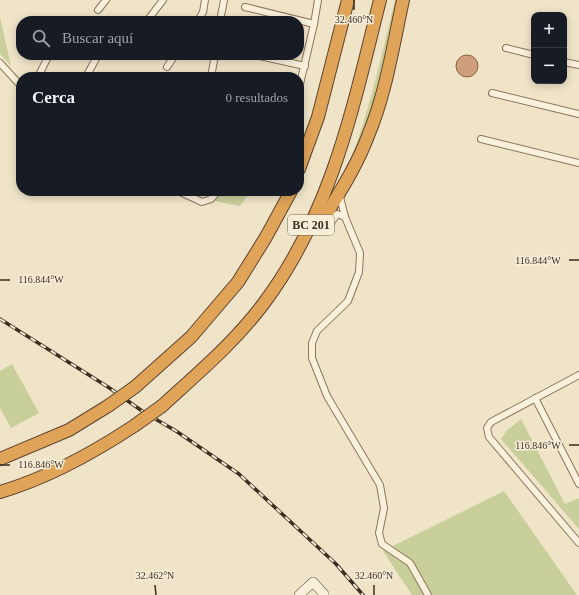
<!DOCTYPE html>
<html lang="es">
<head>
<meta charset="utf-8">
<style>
	:root { --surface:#171b24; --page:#20242c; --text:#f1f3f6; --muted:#9ea1a6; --line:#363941 }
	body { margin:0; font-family:Georgia,serif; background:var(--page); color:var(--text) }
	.controls { position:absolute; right:12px; top:12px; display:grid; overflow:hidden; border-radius:8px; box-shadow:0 2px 10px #0003 }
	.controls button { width:36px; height:36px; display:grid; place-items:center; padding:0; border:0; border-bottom:1px solid var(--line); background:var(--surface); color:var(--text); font:20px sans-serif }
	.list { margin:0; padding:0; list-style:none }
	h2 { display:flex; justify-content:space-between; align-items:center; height:52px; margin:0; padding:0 16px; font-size:17px }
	h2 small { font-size:13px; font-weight:400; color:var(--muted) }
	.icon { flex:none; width:22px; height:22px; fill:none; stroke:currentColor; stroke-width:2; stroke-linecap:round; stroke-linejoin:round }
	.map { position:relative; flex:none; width:579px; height:595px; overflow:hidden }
	.search { position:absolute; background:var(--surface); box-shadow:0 2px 10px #0003; left:16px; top:16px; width:288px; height:44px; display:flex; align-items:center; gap:10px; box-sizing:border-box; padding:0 14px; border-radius:16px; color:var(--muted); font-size:15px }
	.panel { position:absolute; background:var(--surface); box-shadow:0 2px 10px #0003; left:16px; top:72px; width:288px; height:124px; border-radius:16px }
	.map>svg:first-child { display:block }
	.green { fill:#c9cf9b }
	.building { fill:#cf9f7d; stroke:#8d5f41 }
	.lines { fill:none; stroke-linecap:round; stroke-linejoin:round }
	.street-casing { stroke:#8d765c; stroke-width:8 }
	.secondary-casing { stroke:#6f573f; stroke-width:10 }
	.highway-casing { stroke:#5b4430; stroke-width:14 }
	.street { stroke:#faf1dc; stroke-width:6 }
	.secondary { stroke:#faf1dc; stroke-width:9 }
	.highway { stroke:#e0a458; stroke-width:12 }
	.rail-casing { stroke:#3d2e20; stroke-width:3.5 }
	.rail { stroke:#f7eed8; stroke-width:2; stroke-dasharray:6; stroke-linecap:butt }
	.highway-bridge-casing { stroke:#5b4430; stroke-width:14; stroke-linecap:butt }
	.highway-bridge { stroke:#e0a458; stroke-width:12 }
	.ticks { fill:none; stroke:#3d2e20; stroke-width:1.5 }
	.labels { text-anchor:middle; stroke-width:3; stroke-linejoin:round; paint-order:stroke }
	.shield { fill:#f7eed8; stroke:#756857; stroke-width:1 }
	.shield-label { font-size:12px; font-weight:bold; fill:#3d2e20 }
	.ticks-label { font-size:10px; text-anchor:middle; fill:#3d2e20; stroke:#f7eed8; stroke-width:3; stroke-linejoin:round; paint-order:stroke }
</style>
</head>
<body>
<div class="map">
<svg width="579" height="595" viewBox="0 0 579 595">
	<rect width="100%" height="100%" fill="#f0e4c8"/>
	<g class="green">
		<path d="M395 0H400L385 67 358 154 344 175C368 121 381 57 395 0Z"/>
		<path d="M0 17 11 66 0 54Z"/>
		<path d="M221 191H251L240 206 215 201Z"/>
		<path d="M12 364 39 413 11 428 0 408V371Z"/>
		<path d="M521 419 565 504 579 498V529L501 439 506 431Z"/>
		<path d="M504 491 577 595H412L383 551Z"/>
	</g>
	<circle class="building" cx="467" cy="66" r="11"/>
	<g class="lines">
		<defs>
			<g id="street">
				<path d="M245 7 314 24"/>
				<path d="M98 10 106 0"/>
				<path d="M147 21 163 0"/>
				<path d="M198 21 203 12 205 0"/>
				<path d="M220 21 224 0"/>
				<path d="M506 48 534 55"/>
				<path d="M255 55 305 66"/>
				<path d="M564 62 579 65"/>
				<path d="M0 63 21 86"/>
				<path d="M167 67 175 55"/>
				<path d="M38 77 49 55"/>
				<path d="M86 77 98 55"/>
				<path d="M211 77 215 55"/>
				<path d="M299 88 314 24 318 0"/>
				<path d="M492 93 579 114"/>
				<path d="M481 139 579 163"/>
				<path d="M178 191 202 202 211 199 218 191"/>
				<path d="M339 193 345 217 360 253 359 272 348 301 317 331 312 343V358L327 396 380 485 384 508 379 533 382 544 410 563 428 595"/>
				<path d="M316 228 326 230 337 214 345 217"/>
				<path d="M579 375 491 422 487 428 489 437 579 543"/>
				<path d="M535 398 579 484"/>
			</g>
			<path id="secondary" d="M299 595 313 582 324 594 323 595"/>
			<g id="highway">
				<path d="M299 169 318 117 348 0"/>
				<path d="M320 225C337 196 356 168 368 136 386 93 393 46 403 0"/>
				<path d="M135 387 191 337 238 282 266 237 291 191"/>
				<path d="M162 406C198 373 235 342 264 303 332 212 353 107 380 0"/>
				<path d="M0 459 69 430 108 406"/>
				<path d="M0 492C48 478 93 453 134 426"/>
			</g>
		</defs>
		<use href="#street" class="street-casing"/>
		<use href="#secondary" class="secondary-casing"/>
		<use href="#highway" class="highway-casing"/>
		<use href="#street" class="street"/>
		<use href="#secondary" class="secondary"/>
		<use href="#highway" class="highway"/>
		<defs>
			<path id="rail" d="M0 319 108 387 145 413 176 431 239 474 336 564 363 595"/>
		</defs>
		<use href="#rail" class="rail-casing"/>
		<use href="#rail" class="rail"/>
		<defs>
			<g id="highway-bridge">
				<path d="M108 406 135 387"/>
				<path d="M134 426 162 406"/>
			</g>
		</defs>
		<use href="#highway-bridge" class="highway-bridge-casing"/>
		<use href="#highway-bridge" class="highway-bridge"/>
	</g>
	<path class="ticks" d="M354 0V10M569 260H579M0 280H10M569 445H579M0 465H10M155 585 156 595M374 585V595"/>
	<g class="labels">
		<rect class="shield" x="288" y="215" width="46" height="20" rx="3"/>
		<g class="shield-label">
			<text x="311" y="229">BC 201</text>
		</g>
	</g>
	<g class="ticks-label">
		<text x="354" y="23">32.460°N</text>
		<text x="538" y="264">116.844°W</text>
		<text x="41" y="283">116.844°W</text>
		<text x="538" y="449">116.846°W</text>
		<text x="41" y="468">116.846°W</text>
		<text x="155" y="579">32.462°N</text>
		<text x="374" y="579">32.460°N</text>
	</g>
</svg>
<div class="controls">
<button>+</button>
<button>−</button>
</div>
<div class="search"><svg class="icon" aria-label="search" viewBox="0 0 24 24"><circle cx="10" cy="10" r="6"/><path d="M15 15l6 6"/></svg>Buscar aquí</div>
<section class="panel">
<h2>Cerca<small>0 resultados</small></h2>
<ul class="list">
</ul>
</section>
</div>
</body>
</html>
